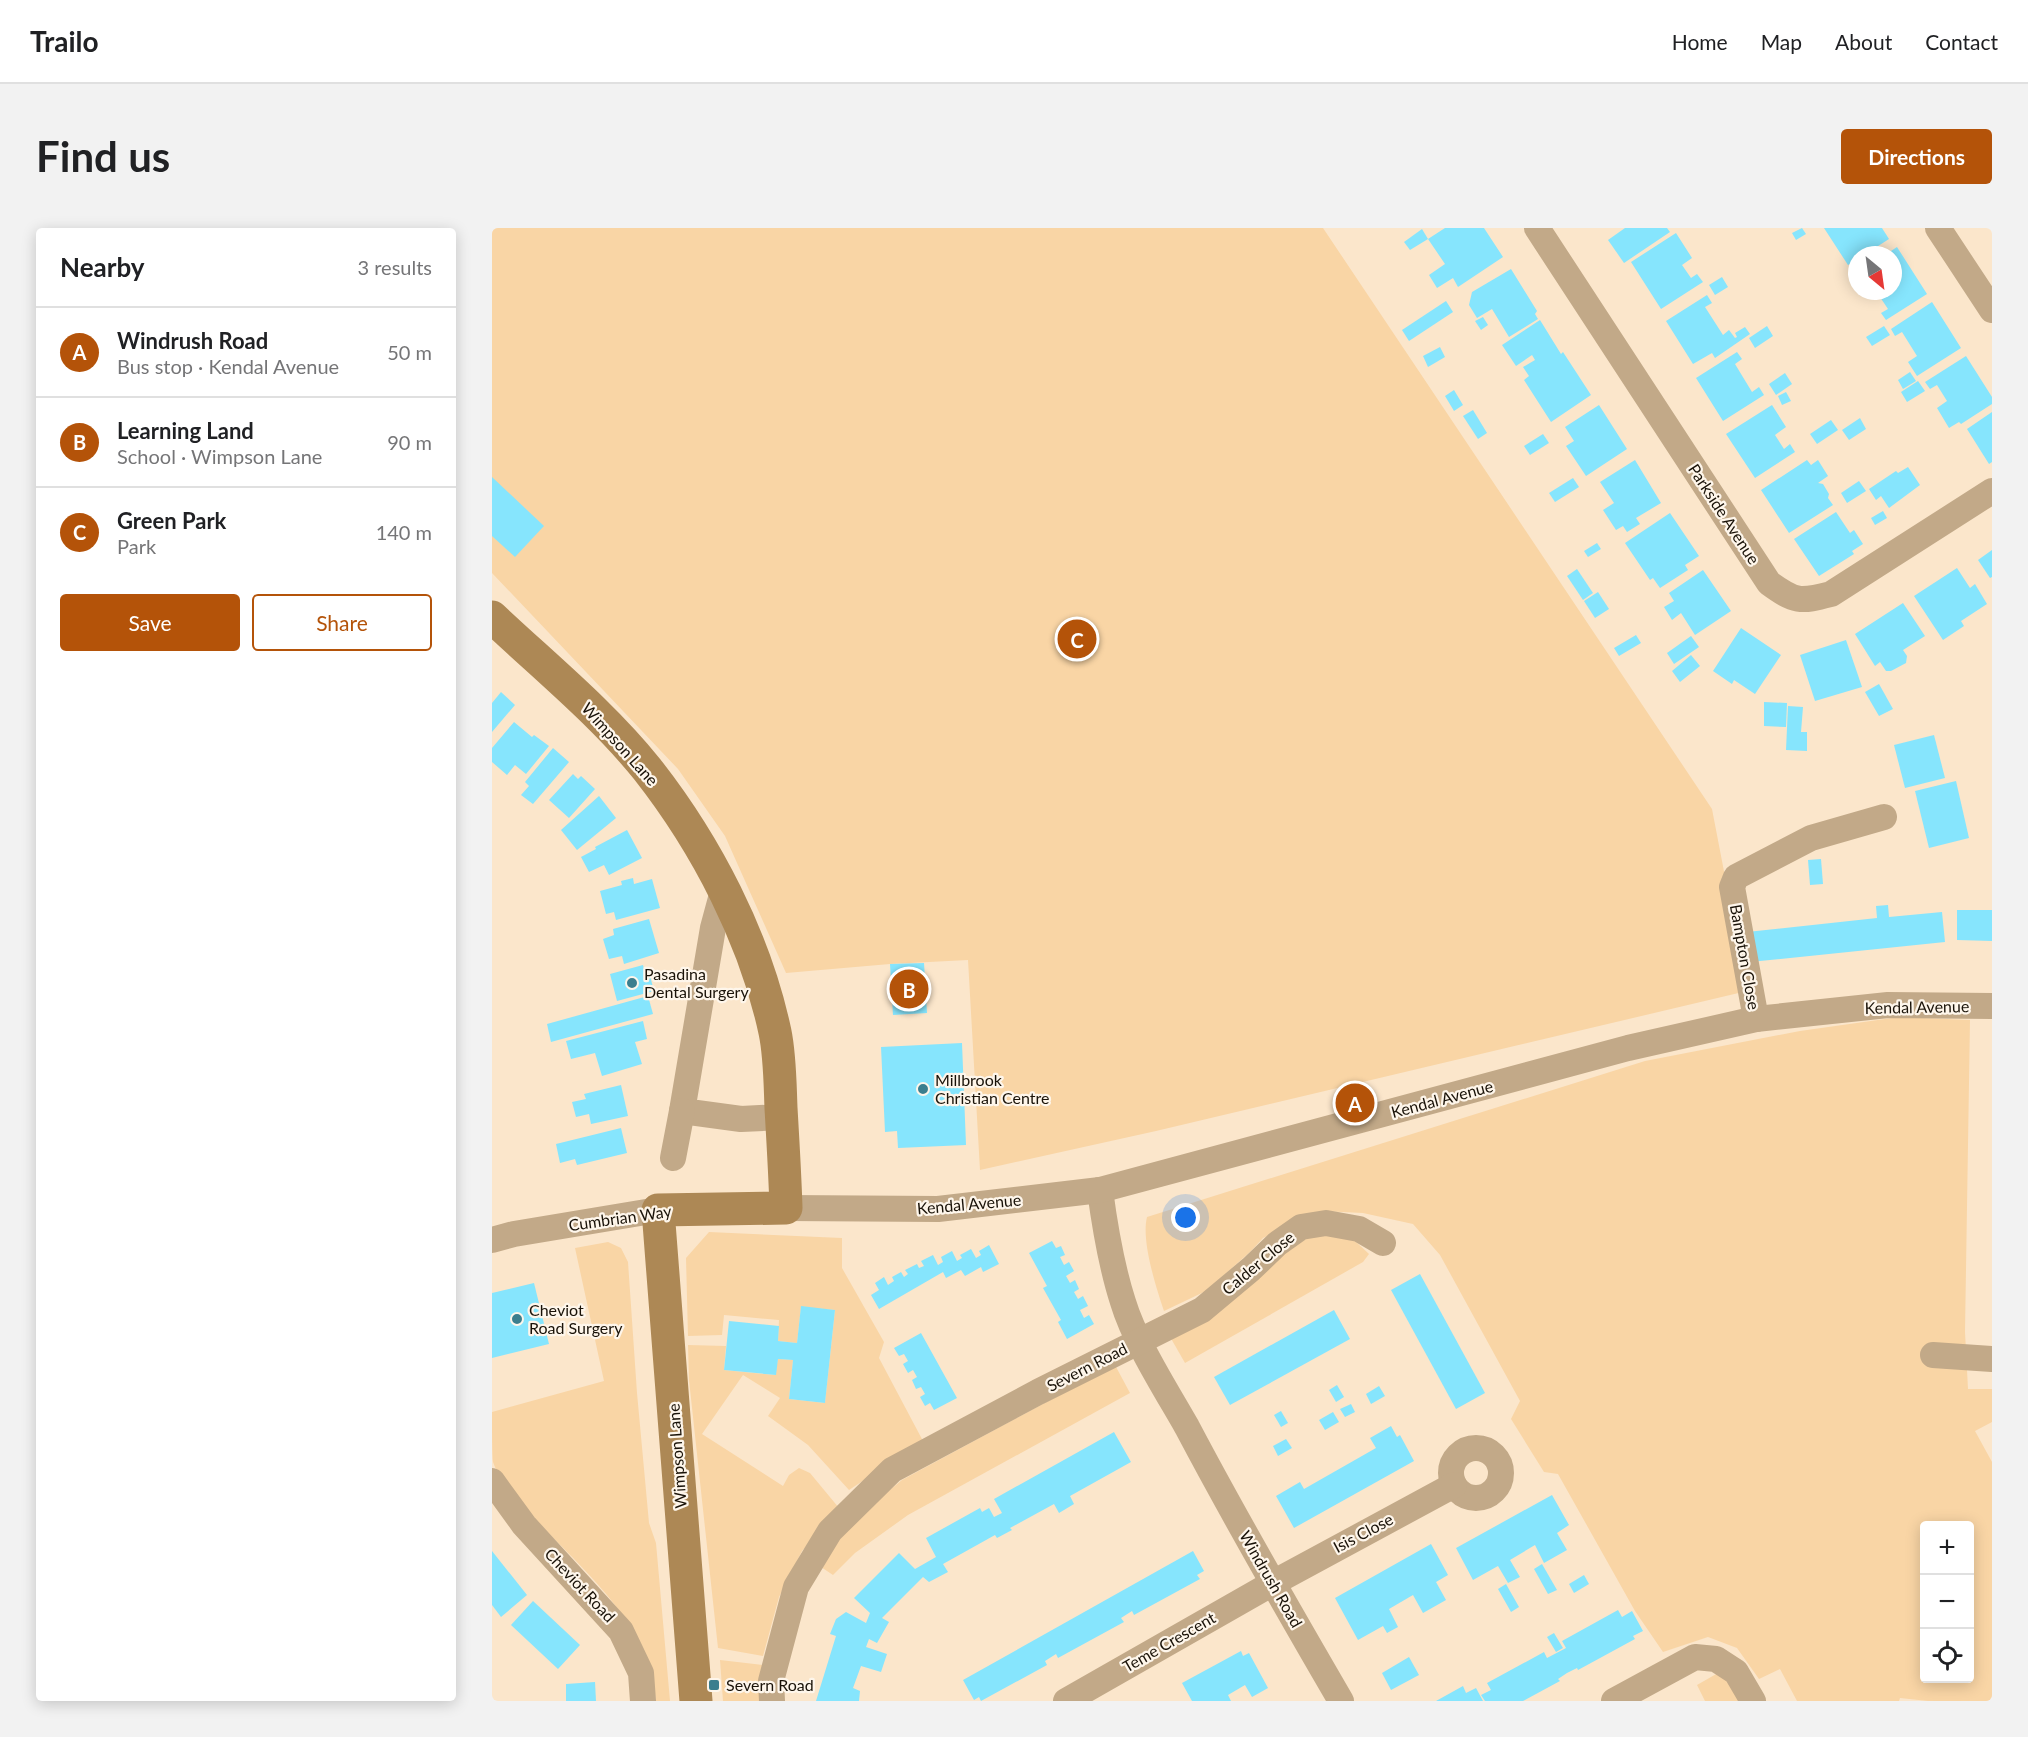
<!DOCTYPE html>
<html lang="en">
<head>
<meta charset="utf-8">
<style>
	:root { --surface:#fff; --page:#f2f2f2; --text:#202124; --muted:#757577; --line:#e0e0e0; --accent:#b45309 }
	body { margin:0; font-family:Lato,sans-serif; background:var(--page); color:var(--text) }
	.controls { position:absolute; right:18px; bottom:18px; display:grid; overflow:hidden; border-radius:6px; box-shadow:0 3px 15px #0003 }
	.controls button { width:54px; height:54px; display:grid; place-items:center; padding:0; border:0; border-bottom:2px solid var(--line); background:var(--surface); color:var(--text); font:30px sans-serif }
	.compass { position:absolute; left:1356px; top:18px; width:54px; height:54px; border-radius:50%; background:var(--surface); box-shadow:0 3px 15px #0003; rotate:151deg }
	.you { position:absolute; left:694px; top:990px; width:21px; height:21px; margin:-15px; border:4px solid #fff; border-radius:50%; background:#1a73e8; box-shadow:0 0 0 9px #1a73e833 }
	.badge { display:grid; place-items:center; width:39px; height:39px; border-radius:50%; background:var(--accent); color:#fff; font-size:20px; font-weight:700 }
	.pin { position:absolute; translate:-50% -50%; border:3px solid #fff; box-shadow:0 2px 6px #0006 }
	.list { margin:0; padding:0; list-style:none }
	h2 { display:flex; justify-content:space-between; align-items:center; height:78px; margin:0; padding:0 24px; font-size:26px }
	h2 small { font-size:20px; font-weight:400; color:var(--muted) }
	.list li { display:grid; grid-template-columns:39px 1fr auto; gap:18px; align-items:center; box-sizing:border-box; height:90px; padding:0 24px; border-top:2px solid var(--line) }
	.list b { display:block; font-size:22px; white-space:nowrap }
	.list p { margin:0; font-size:20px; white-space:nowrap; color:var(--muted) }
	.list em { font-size:20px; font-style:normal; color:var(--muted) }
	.actions { display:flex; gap:12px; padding:18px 24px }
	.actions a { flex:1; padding:14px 0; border:2px solid var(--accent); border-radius:6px; text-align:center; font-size:21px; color:var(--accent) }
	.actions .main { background:var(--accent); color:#fff }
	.icon { flex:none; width:33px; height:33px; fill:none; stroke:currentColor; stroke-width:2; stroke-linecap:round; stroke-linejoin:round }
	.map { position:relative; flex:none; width:1500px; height:1473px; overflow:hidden; border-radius:6px }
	header { display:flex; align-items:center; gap:36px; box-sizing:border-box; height:84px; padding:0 30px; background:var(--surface); border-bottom:2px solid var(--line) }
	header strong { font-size:28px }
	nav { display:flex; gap:33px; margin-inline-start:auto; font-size:21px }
	.intro { display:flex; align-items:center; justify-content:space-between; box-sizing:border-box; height:144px; padding:0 36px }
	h1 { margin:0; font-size:42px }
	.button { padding:15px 27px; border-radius:6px; background:var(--accent); color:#fff; font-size:21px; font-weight:700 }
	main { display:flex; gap:36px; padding:0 36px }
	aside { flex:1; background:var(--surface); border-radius:6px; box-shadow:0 3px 15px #0003 }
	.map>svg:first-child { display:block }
	.green { fill:#f9d5a5; fill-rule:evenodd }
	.building { fill:#86e5fd }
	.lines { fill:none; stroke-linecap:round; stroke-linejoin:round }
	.street { stroke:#c2a988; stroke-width:26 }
	.secondary { stroke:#ad8855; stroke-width:33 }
	.poi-dot { fill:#3b7e8e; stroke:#fef6eb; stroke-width:2 }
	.labels { text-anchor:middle; stroke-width:4.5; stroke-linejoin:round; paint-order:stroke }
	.street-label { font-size:16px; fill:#191208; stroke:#fef6eb }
	.poi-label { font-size:16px; fill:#191208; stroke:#fef6eb; text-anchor:start }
</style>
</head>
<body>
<header>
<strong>Trailo</strong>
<nav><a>Home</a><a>Map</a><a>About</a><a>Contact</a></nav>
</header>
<div class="intro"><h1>Find us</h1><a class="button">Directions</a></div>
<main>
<aside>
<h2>Nearby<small>3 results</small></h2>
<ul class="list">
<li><span class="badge">A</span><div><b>Windrush Road</b><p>Bus stop · Kendal Avenue</p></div><em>50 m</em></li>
<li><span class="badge">B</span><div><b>Learning Land</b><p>School · Wimpson Lane</p></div><em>90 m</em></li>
<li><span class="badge">C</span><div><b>Green Park</b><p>Park</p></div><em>140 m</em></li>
</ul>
<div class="actions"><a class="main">Save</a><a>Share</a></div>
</aside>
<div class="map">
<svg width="1500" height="1473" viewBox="0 0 1500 1473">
	<rect width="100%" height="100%" fill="#fbe6cb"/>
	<g class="green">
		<path d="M0 0H831L1220 581 1255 763 664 903 488 942 476 732 398 736 294 745 233 608 186 541 0 345Z"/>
		<path d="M1407 789 1478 792 1473 1104 1476 1161H1500V1194L1483 1203 1500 1234V1473H1436L1408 1470 1407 1473H1305L1288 1441 1267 1451 1245 1420 1216 1409 1171 1424 1143 1383 1066 1246 1052 1244 1019 1191 1028 1173 948 1027 921 996 871 985 829 983 771 1010 758 1024 714 1063 672 1083C664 1059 649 1013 655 989L1153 833 1308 803ZM1432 1298H1478V1450H1432Z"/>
		<path d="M217 1004 350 1010V1040L392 1114 387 1130 431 1213 357 1262 316 1217 276 1188 288 1170 251 1147 210 1206 291 1258 297 1247 307 1240 318 1245 347 1280 310 1323 287 1369 271 1428 226 1420 197 1152 196 1117 234 1118 232 1142 283 1147 286 1131 301 1132 297 1171 333 1175 343 1082 309 1079 305 1115 286 1113 287 1092 232 1087 230 1107 196 1108 194 1030Z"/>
		<path d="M825 1006 861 1011 877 1026 871 1034 693 1135 677 1107 791 1020Z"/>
		<path d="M116 1014 129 1020 136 1034 145 1165 157 1295 164 1315 178 1473H164C158 1397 94 1345 45 1293 30 1277 8 1255 1 1234 0 1225 0 1195 0 1184L112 1153 83 1020Z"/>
		<path d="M623 1137 638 1165 416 1287 363 1325 341 1347 326 1337C351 1305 378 1277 410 1252Z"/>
		<path d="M228 1432 271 1437 268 1473H231Z"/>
		<path d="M1226 1445 1231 1447 1248 1473H1213L1205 1457Z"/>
	</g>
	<g class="building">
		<path d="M953 0H992L1011 29 966 59 961 50 945 60 937 47 953 36 936 11Z"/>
		<path d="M1133 0H1175L1178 4 1132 35 1116 12Z"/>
		<path d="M1310 0 1314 6 1304 12 1300 5Z"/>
		<path d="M1332 0H1390L1397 11 1372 27H1365V32L1356 37Z"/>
		<path d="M930 1 936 11 918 22 912 14Z"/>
		<path d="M1184 5 1200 30 1190 37 1199 50 1205 46 1211 54 1169 81 1139 34Z"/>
		<path d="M1405 19 1435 66 1394 92 1389 85 1396 81 1384 63H1401V27H1393Z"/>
		<path d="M1019 41 1045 83 1043 86 1046 91 1017 109 1000 81 985 90 977 77 980 64Z"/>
		<path d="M1230 49 1236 59 1223 67 1217 57Z"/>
		<path d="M1215 67 1220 75 1213 79 1231 107 1237 102 1243 110 1245 109 1243 105 1253 99 1258 106 1223 130 1220 125 1201 136 1174 93Z"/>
		<path d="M954 73 961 84 917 113 910 102Z"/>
		<path d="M1440 74 1469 120 1425 148 1416 134 1425 128 1410 104 1403 108 1399 101Z"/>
		<path d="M991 89 996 97 989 102 983 93Z"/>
		<path d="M1048 92 1069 126 1071 124 1099 167 1059 194 1032 152 1037 148 1031 139 1043 132 1040 127 1024 138 1010 117Z"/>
		<path d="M1275 98 1281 108 1263 120 1257 110Z"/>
		<path d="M1392 98 1398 107 1380 118 1374 109Z"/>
		<path d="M948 119 953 129 936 139 931 128Z"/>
		<path d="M1245 124 1250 131 1243 136 1260 164 1267 159 1272 167 1231 193 1204 150Z"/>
		<path d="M1474 128 1500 169V176L1469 196 1467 194 1457 200 1445 180 1455 173 1445 157 1438 161 1433 154Z"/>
		<path d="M1418 144 1424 153 1411 161 1406 152Z"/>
		<path d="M1293 145 1300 156 1284 167 1277 156Z"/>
		<path d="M1426 153 1433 163 1415 174 1409 164Z"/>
		<path d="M962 162 971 177 962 183 953 168Z"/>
		<path d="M1294 164 1299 173 1290 177 1286 168Z"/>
		<path d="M1107 177 1135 221 1094 248 1074 218 1082 213 1073 199Z"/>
		<path d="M1280 177 1294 199 1283 207 1292 221 1298 216 1303 224 1263 250 1234 206Z"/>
		<path d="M981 182 995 205 986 211 971 188Z"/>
		<path d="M1500 184V234L1497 236 1475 201Z"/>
		<path d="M1368 190 1374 201 1357 212 1350 202Z"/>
		<path d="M1339 192 1346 202 1325 216 1318 206Z"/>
		<path d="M1051 206 1057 215 1038 227 1032 218Z"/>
		<path d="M1143 232 1169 275 1144 290 1148 296 1135 304 1131 298 1124 302 1111 282 1122 275 1108 254Z"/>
		<path d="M1315 232 1319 237 1326 232 1336 248 1326 255 1331 256 1337 266 1336 270 1341 277 1297 305 1269 262Z"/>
		<path d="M1416 239 1428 257 1397 280 1389 268 1384 272 1377 261 1404 243 1406 245Z"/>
		<path d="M0 249 52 298 23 329 0 308Z"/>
		<path d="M1081 250 1087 259 1063 274 1057 265Z"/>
		<path d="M1367 253 1374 263 1355 275 1349 265Z"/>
		<path d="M1391 283 1395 290 1383 297 1379 290Z"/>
		<path d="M1344 284 1358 305 1362 302 1371 316 1360 323 1362 326 1327 348 1302 311Z"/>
		<path d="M1178 285 1207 328 1193 337 1196 342 1168 360 1161 350 1158 352 1133 315Z"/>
		<path d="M1105 315 1109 321 1096 329 1092 323Z"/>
		<path d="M1500 322V349L1498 350 1486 332Z"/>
		<path d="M1465 340 1478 360 1483 356 1495 376 1469 393 1472 398 1451 412 1422 368Z"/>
		<path d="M1085 341 1101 365 1091 372 1075 348Z"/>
		<path d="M1211 342 1239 383 1203 407 1189 385 1180 392 1172 379 1182 373 1177 365Z"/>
		<path d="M1106 364 1117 381 1103 390 1092 373Z"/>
		<path d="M1411 375 1433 408 1411 422 1415 428 1414 435 1399 443H1394L1388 434 1383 438 1363 406Z"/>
		<path d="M1249 400 1289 427 1263 466 1242 452 1240 456 1221 443Z"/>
		<path d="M1144 407 1149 415 1127 428 1122 420Z"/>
		<path d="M1199 408 1207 419 1182 436 1175 425Z"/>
		<path d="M1354 412 1370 459 1323 473 1308 427Z"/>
		<path d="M1199 427 1208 438 1188 454 1180 443Z"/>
		<path d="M1387 456 1401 481 1387 488 1373 464Z"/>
		<path d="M9 464 23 477 0 504V475Z"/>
		<path d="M1272 474 1295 475 1294 499 1272 498Z"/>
		<path d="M1296 478 1311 479 1309 504H1315V523L1294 522Z"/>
		<path d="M22 494 40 509 42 507 57 518 34 546 23 537 15 547 0 534V520Z"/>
		<path d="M1442 507 1453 550 1413 560 1402 517Z"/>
		<path d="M61 520 77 534 41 576 29 567 37 558 33 554Z"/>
		<path d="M81 546 86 551 89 548 103 561 77 590 57 572Z"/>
		<path d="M1464 553 1477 610 1437 620 1423 563Z"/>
		<path d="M107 568 124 590 85 622 69 602Z"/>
		<path d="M135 602 150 630 117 647 112 637 97 644 89 629 104 621 103 619Z"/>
		<path d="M1329 631 1331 656 1318 657 1316 632Z"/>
		<path d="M141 650 142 656 160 651 168 680 124 692 122 684 114 686 108 663 130 657 129 653Z"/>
		<path d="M1396 677 1397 689 1450 684 1453 714 1258 734 1255 704 1385 690 1384 678Z"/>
		<path d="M1465 682H1500V713L1465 712Z"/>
		<path d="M157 691 167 725 132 736 130 728 117 731 111 711 122 707 121 701Z"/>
		<path d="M432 735 435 785 401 787 398 736Z"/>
		<path d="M151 737 153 745 157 744 162 763 125 773 118 746Z"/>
		<path d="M156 768 161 786 59 814 55 796Z"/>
		<path d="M151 793 155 811 143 814 150 836 110 848 103 825 79 831 74 813Z"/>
		<path d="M470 815 474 917 406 920 405 903 393 904 389 819Z"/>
		<path d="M129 857 136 888 99 896 97 886 84 889 80 874 94 871 92 866Z"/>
		<path d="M129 900 135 925 85 937 83 931 68 935 64 916Z"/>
		<path d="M560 1013 564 1020 569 1018 573 1027 568 1029 572 1037 577 1034 582 1043 574 1048 578 1055 583 1052 587 1061 582 1064 586 1071 591 1068 596 1078 588 1082 592 1090 597 1087 602 1096 575 1111 566 1094 569 1092 551 1060 555 1058 537 1025Z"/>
		<path d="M497 1017 507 1036 491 1044 489 1039 473 1048 469 1042 454 1050 451 1044 387 1081 379 1067 387 1062 383 1055 392 1049 396 1057 402 1053 400 1049 409 1044 412 1049 416 1046 413 1042 425 1036 427 1040 432 1038 429 1033 441 1027 446 1037 451 1034 449 1029 460 1023 465 1033 470 1030 468 1027 479 1021 484 1030 489 1027 487 1023Z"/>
		<path d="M928 1046 993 1165 964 1181 899 1062Z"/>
		<path d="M42 1055 57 1116 0 1130V1065Z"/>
		<path d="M309 1078 343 1082 333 1175 297 1171 301 1132 286 1131 284 1147 232 1142 237 1093 287 1098 286 1113 305 1115Z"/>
		<path d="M842 1082 858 1111 738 1177 722 1149Z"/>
		<path d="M429 1105 465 1170 442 1182 438 1175 433 1178 428 1169 433 1166 429 1159 424 1161 420 1152 425 1149 421 1142 416 1145 411 1136 416 1133 412 1126 407 1128 402 1120Z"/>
		<path d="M845 1157 852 1169 844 1174 837 1162Z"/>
		<path d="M887 1158 893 1168 879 1176 874 1166Z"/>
		<path d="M859 1176 863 1184 853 1189 848 1181Z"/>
		<path d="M789 1183 796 1195 789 1199 782 1187Z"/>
		<path d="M841 1184 847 1194 833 1202 827 1192Z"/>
		<path d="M899 1198 905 1209 908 1207 922 1233 802 1300 784 1268 808 1254 812 1261 884 1220 878 1210Z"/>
		<path d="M622 1204 639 1234 578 1268 582 1276 567 1285 562 1276 518 1300 520 1302 505 1310 503 1307 451 1336 456 1344 437 1354 431 1349 390 1390 397 1394 385 1415 377 1411 374 1419 395 1426 389 1444 369 1438 361 1460 368 1463 367 1473H324L344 1408 338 1406 344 1391 354 1384 374 1395 378 1385 362 1370 407 1325 423 1341 444 1329 434 1310 488 1280 490 1284 497 1280 502 1289 510 1285 502 1271Z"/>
		<path d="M794 1211 800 1220 786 1228 781 1218Z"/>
		<path d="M1060 1267 1077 1297 1065 1305 1075 1322 1052 1335 1043 1317 1018 1332 1028 1349 1016 1355 1006 1338 981 1352 964 1320Z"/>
		<path d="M939 1316 956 1347 944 1354 954 1372 931 1385 921 1367 897 1381 906 1399 895 1405 891 1398 866 1412 843 1370Z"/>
		<path d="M0 1323 35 1367 9 1389 0 1377Z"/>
		<path d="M701 1323 712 1343 705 1347 708 1351 642 1387 640 1383 629 1390 632 1394 566 1430 564 1426 553 1433 555 1437 489 1473 487 1469 482 1472 471 1452Z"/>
		<path d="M1050 1336 1065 1362 1056 1366 1042 1341Z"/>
		<path d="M1092 1347 1097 1356 1082 1365 1077 1356Z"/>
		<path d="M1014 1356 1027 1379 1019 1384 1006 1361Z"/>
		<path d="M41 1373 88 1417 66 1441 19 1397Z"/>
		<path d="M1126 1382 1130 1389 1140 1383 1151 1403 1141 1408 1143 1411 1086 1442 1085 1440 1075 1445 1066 1451 1068 1453 1031 1473H993L989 1467 999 1462 995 1455 1052 1424 1055 1430 1074 1420 1070 1413Z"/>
		<path d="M1062 1405 1071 1420 1064 1424 1055 1409Z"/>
		<path d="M749 1423 751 1428 757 1425 776 1460 760 1469 753 1457 736 1467 739 1473H700L690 1455Z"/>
		<path d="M917 1429 927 1447 899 1462 890 1445Z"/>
		<path d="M103 1454 104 1473H74V1456Z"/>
		<path d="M971 1458 974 1465 984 1460 991 1473H944Z"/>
	</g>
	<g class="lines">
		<g class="street">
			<path d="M1045 0 1277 355C1303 374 1308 374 1339 366L1500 263"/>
			<path d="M1446 0 1500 82"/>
			<path d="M231 663 221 700 190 883 249 891 290 889"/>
			<path d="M1264 791 1240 659 1244 649 1319 610 1392 589"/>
			<path d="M181 930 190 883"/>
			<path d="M608 962C613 1000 619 1037 631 1074 643 1114 674 1162 695 1199 744 1292 796 1382 849 1473"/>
			<path d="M294 980 446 981 608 962 1136 820 1264 791 1396 777 1500 778"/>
			<path d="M0 1012 22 1006 166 982"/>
			<path d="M1441 1127 1500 1131"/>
			<circle cx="984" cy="1245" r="25"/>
			<path d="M0 1253 32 1297 129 1403 149 1445 151 1473"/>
			<path d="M280 1473 279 1453 304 1359 338 1303 400 1242 546 1164 710 1082 759 1041 785 1016 809 999 834 995 867 1001 891 1015"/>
			<path d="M574 1473 781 1355 962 1257"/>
			<path d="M1122 1473 1203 1429 1224 1431 1244 1444 1261 1473"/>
		</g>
		<path class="secondary" d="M0 389C52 438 110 485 155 541 214 616 263 710 283 804 288 828 288 855 289 880 291 914 293 947 294 980L166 982 204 1473"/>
	</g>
	<g class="poi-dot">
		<circle cx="140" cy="755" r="6"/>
		<circle cx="431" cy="861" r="6"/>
		<circle cx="25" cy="1091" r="6"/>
		<rect x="216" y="1451" width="12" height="12" rx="3"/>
	</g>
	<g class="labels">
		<g class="street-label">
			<text transform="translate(1232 286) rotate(57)" y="6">Parkside Avenue</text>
			<text transform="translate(128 516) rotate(48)" y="6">Wimpson Lane</text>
			<text transform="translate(1253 729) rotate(80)" y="6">Bampton Close</text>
			<text transform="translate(1425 779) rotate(-1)" y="6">Kendal Avenue</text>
			<text transform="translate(950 871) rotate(-15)" y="6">Kendal Avenue</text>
			<text transform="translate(477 976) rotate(-5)" y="6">Kendal Avenue</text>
			<text transform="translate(128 990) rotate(-8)" y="6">Cumbrian Way</text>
			<text transform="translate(766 1035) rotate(-40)" y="6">Calder Close</text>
			<text transform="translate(595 1139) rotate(-27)" y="6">Severn Road</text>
			<text transform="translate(185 1228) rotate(-94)" y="6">Wimpson Lane</text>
			<text transform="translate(871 1305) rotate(-28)" y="6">Isis Close</text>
			<text transform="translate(779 1351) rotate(60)" y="6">Windrush Road</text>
			<text transform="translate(88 1357) rotate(47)" y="6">Cheviot Road</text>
			<text transform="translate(677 1414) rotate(-30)" y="6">Teme Crescent</text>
		</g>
		<g class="poi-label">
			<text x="152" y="752">Pasadina<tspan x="152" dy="18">Dental Surgery</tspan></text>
			<text x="443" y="858">Millbrook<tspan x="443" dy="18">Christian Centre</tspan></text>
			<text x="37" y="1088">Cheviot<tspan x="37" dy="18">Road Surgery</tspan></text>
			<text x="234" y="1463">Severn Road</text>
		</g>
	</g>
</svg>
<div class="controls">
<button>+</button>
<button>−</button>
<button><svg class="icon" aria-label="locate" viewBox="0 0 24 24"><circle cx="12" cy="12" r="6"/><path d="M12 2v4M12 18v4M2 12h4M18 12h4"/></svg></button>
</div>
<svg class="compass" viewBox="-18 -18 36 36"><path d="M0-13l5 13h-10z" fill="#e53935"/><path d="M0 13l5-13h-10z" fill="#757577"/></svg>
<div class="you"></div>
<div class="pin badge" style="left:863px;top:875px">A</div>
<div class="pin badge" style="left:417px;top:761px">B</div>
<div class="pin badge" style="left:585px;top:411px">C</div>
</div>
</main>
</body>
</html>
